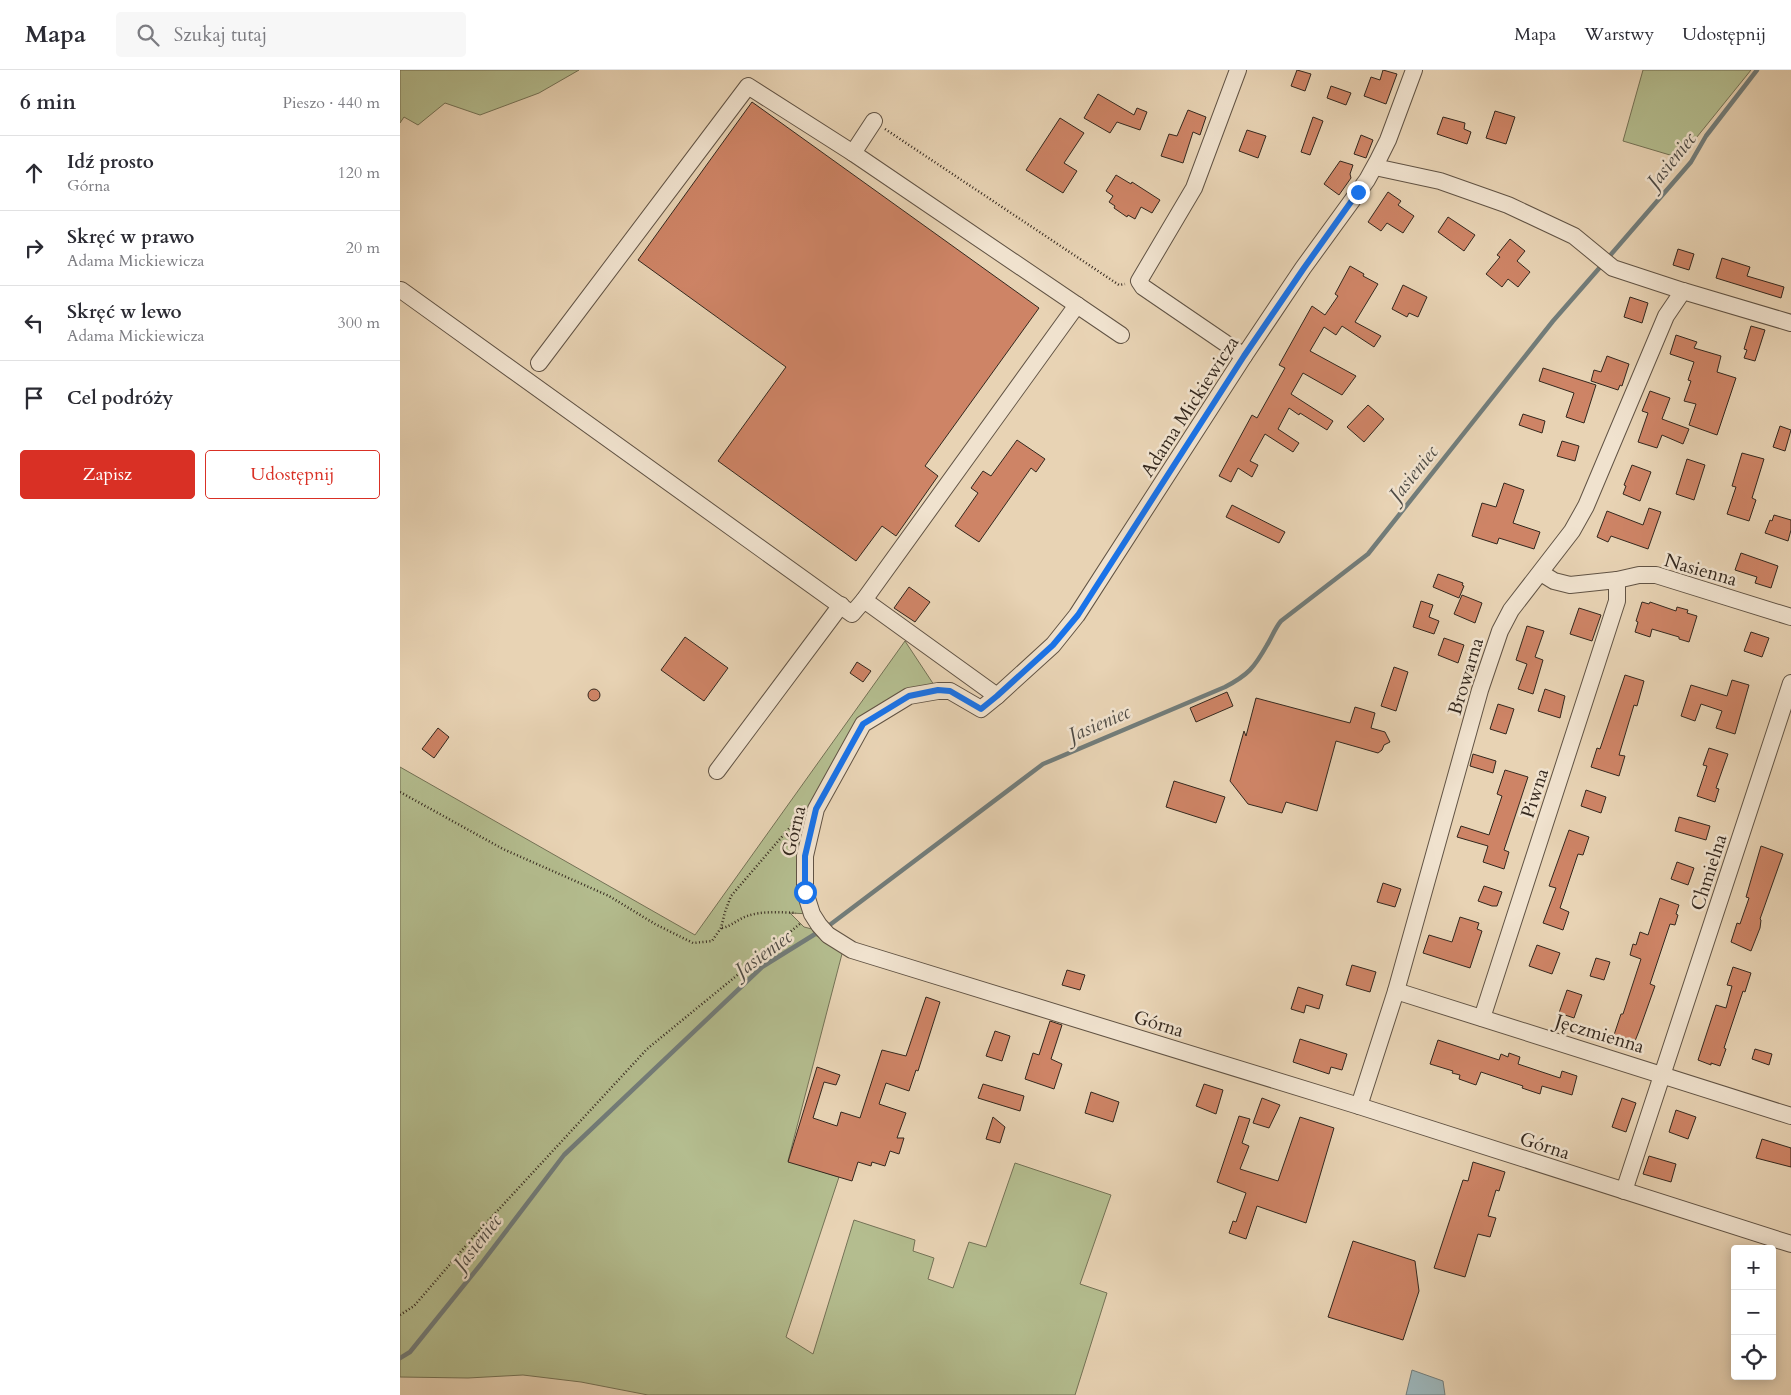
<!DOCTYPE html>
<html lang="pl">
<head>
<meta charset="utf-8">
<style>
	:root { --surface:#fff; --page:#f7f7f7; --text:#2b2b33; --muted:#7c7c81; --line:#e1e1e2; --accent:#d93025 }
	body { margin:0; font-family:Cardo,serif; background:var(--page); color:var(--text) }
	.controls { position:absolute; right:15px; bottom:15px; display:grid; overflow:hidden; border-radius:5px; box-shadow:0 2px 12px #0003 }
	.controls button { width:45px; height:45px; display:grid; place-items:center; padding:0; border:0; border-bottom:1px solid var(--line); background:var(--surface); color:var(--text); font:25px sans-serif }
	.stop { position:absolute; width:15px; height:15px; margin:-11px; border:4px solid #1a73e8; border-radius:50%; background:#fff }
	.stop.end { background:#1a73e8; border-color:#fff; box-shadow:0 1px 5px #0008 }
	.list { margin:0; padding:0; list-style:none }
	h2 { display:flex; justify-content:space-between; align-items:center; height:65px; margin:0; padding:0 20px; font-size:21px }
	h2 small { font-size:16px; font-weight:400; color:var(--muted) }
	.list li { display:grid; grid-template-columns:32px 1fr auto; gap:15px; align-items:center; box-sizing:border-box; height:75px; padding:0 20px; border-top:1px solid var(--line) }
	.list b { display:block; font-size:19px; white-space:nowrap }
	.list p { margin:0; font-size:16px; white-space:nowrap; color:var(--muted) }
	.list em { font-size:16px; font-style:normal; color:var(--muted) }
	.actions { display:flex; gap:10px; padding:15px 20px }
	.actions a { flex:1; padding:11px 0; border:1px solid var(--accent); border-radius:5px; text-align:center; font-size:18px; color:var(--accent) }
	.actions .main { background:var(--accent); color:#fff }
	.icon { flex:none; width:28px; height:28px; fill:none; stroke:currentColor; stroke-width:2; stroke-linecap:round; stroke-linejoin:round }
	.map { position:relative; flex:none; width:1391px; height:1325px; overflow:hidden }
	header { display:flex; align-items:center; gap:30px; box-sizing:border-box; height:70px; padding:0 25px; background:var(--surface); border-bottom:1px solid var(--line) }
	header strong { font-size:24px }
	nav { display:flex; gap:28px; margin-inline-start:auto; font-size:18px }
	.search { width:350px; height:45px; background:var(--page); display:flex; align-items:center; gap:12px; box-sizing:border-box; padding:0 18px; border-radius:5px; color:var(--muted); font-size:19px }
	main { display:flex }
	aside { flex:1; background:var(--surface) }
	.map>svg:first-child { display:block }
	.green { fill:#b4bd8f; stroke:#747256 }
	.water { fill:#9cb5b9; stroke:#727d7b }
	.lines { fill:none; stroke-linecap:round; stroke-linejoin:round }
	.stream { stroke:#727d7b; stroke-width:4.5 }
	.building { fill:#ce8466; stroke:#34281e }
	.minor-casing { stroke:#615344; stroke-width:18 }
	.path { stroke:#34281e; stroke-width:2.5; stroke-dasharray:1 2.5; stroke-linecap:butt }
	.minor { stroke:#f0e2ce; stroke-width:16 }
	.route { stroke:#1a73e8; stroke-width:6 }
	.labels { text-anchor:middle; stroke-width:5; stroke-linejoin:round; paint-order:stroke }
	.street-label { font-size:19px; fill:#34281e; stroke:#f0e2ce }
	.water-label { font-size:20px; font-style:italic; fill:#4e4b45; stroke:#f0e2ce }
</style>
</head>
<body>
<header>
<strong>Mapa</strong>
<div class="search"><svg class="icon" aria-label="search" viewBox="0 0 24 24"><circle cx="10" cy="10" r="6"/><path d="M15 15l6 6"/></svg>Szukaj tutaj</div>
<nav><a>Mapa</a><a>Warstwy</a><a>Udostępnij</a></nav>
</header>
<main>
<aside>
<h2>6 min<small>Pieszo · 440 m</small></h2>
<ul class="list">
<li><svg class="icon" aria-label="ahead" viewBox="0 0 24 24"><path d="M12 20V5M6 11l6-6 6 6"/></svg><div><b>Idź prosto</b><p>Górna</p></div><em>120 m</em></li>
<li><svg class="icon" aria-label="right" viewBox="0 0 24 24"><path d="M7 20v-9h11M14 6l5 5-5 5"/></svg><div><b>Skręć w prawo</b><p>Adama Mickiewicza</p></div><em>20 m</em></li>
<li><svg class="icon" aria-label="left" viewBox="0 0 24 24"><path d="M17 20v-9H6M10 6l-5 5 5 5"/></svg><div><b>Skręć w lewo</b><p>Adama Mickiewicza</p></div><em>300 m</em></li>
<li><svg class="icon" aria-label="arrive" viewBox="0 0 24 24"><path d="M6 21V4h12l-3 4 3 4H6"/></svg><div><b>Cel podróży</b></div></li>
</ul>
<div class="actions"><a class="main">Zapisz</a><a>Udostępnij</a></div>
</aside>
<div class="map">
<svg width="1391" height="1325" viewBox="0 0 1391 1325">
	<rect width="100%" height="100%" fill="#e8d3b4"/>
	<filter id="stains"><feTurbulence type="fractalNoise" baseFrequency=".004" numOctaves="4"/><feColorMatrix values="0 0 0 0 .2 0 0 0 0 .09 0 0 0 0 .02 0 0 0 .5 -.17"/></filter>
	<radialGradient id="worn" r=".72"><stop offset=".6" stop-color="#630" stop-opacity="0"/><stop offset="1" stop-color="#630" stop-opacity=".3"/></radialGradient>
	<g class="green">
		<path d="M0 0H179L139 23 80 45 45 33 18 55 4 47 0 53Z"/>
		<path d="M1243 0H1351L1280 88 1223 71Z"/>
		<path d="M505 571 538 621 463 654 416 739 405 786 412 844 390 843 404 857 412 859 415 865 443 880 388 1091 439 1107 386 1267 413 1284 454 1150 515 1170 513 1181 534 1188 528 1209 553 1218 569 1172 586 1177 615 1093 711 1125 680 1214 707 1223 675 1325H248L181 1312 123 1305 68 1308 0 1307V697L295 865Z"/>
	</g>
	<path class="water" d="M1012 1300 1043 1311 1045 1325H1006Z"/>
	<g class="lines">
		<g class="stream">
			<path d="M1207 189 1291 92 1306 66 1357 0"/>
			<path d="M427 857 643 694 825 617C848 605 854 598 867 575 872 567 875 558 881 551L968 484 1153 251 1202 195"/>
			<path d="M0 1288 10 1282 81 1194 164 1085 362 897 420 861"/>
		</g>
	</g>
	<g class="building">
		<path d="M897 0 911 4 905 21 891 16Z"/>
		<path d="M983 0 997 4 986 34 964 26 971 7 980 10Z"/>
		<path d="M931 16 951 23 946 35 927 28Z"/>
		<path d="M698 24 734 45 737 38 747 42 740 60 717 52 710 63 684 48Z"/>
		<path d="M352 32 639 238 525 396 538 406 496 466 482 456 456 491 318 391 386 297 238 190Z"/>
		<path d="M788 40 806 47 800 65 793 62 783 93 761 86 769 64 777 66Z"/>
		<path d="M1095 41 1115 47 1106 74 1086 68Z"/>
		<path d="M913 47 923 51 910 85 901 82Z"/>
		<path d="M1043 47 1065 53 1064 59 1071 62 1067 74 1037 64Z"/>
		<path d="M660 48 684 63 664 93 677 101 663 123 626 100Z"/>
		<path d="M847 60 866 66 858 88 839 81Z"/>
		<path d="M961 65 973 70 966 88 954 84Z"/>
		<path d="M940 91 953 95 950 104 951 108 939 125 924 114Z"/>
		<path d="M716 105 731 114 732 112 760 130 752 143 741 137 735 149 728 145 727 147 714 138 715 136 709 132 713 126 706 121Z"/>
		<path d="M988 122 1001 131 998 135 1014 146 1003 163 987 153 981 161 968 152Z"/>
		<path d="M1048 147 1075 165 1064 181 1038 162Z"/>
		<path d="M1110 169 1125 181 1117 191 1130 202 1118 217 1108 209 1102 217 1086 204 1100 187 1097 185Z"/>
		<path d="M1278 179 1294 184 1289 200 1273 195Z"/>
		<path d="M1322 188 1350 197 1347 206 1384 217 1381 228 1316 208Z"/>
		<path d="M950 196 964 204 963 206 978 214 955 252 981 266 974 277 942 256 936 265 924 257 910 281 956 306 942 325 903 303 891 324 933 351 927 360 900 343 899 345 889 338 878 359 899 373 893 382 865 364 850 391 858 395 852 407 838 398 831 412 819 406 852 345 857 348 885 298 879 295 912 236 925 245 938 226 935 224Z"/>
		<path d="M1003 215 1027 227 1018 247 1009 243 1007 247 992 239Z"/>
		<path d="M1230 227 1248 233 1242 253 1224 247Z"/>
		<path d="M1351 256 1365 260 1355 291 1344 288 1347 280 1344 279Z"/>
		<path d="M1276 265 1297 272 1294 278 1321 286 1317 302 1336 308 1317 365 1289 355 1296 334 1284 331 1291 311 1288 310 1294 292 1270 284Z"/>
		<path d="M1207 286 1229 294 1222 316 1220 315 1218 320 1191 311 1194 300 1201 302Z"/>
		<path d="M1143 298 1196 315 1184 353 1166 347 1174 323 1139 311Z"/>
		<path d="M1250 321 1270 328 1262 349 1289 359 1283 374 1262 365 1257 378 1238 372 1248 343 1242 341Z"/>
		<path d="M968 335 984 349 964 372 947 357Z"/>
		<path d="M1123 344 1145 351 1142 363 1119 355Z"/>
		<path d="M1380 356 1391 360 1385 381 1373 377Z"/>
		<path d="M617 370 645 389 636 402 631 398 579 472 555 456 578 423 571 418 583 401 591 406Z"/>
		<path d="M1162 371 1179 376 1175 391 1157 386Z"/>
		<path d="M1342 383 1364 389 1352 428 1356 430 1349 451 1327 444 1336 417 1332 416Z"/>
		<path d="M1287 389 1305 395 1294 430 1276 424Z"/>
		<path d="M1232 395 1251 402 1240 431 1223 424 1226 416 1224 415Z"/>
		<path d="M1104 413 1124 420 1113 453 1140 462 1134 479 1099 468 1097 474 1072 466 1082 433 1096 437Z"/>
		<path d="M832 435 885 462 879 473 826 447Z"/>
		<path d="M1249 438 1261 442 1248 479 1211 466 1208 472 1197 467 1207 441 1243 455Z"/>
		<path d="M1374 445 1391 450V460L1388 471 1365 463 1370 450 1372 451Z"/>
		<path d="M1341 483 1378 496 1371 518 1355 513 1357 507 1335 500Z"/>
		<path d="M1038 504 1063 513 1062 515 1064 516 1059 528 1033 517Z"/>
		<path d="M509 517 530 532 515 552 494 538Z"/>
		<path d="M1062 525 1082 533 1075 553 1054 544Z"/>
		<path d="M1021 531 1033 535 1029 547 1039 551 1034 564 1013 557Z"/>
		<path d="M1242 532 1249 534 1250 532 1276 541 1277 537 1288 540 1287 543 1297 546 1289 572 1279 569V567L1252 559 1250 567 1235 562 1238 552 1236 551Z"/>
		<path d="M1179 538 1201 545 1192 571 1170 564Z"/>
		<path d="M1127 556 1144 561 1135 587 1143 590 1133 624 1118 619 1127 594 1116 590Z"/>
		<path d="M1351 562 1369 568 1362 587 1344 581Z"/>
		<path d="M285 567 328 598 304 631 261 600Z"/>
		<path d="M1044 568 1064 575 1058 593 1038 585Z"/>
		<path d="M457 592 471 601 463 612 450 603Z"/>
		<path d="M994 597 1008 602 996 641 981 636Z"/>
		<path d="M1225 605 1244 611 1237 636 1234 635 1219 685 1225 686 1219 706 1191 697 1197 678 1200 679Z"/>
		<path d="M1332 610 1349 615 1335 664 1316 658 1322 641 1301 634 1295 651 1281 646 1291 615 1327 626Z"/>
		<circle cx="194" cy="625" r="6"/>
		<path d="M1145 619 1165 626 1160 648 1138 641Z"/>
		<path d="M827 622 833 636 796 652 790 638Z"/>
		<path d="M856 628 950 653 955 637 975 643 971 658 985 662 990 672 984 675 982 680 978 683 936 671 917 741 886 732 882 743 848 734 830 711 844 661 846 666Z"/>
		<path d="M1098 634 1114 639 1106 664 1090 659Z"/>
		<path d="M38 658 49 667 34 688 22 679Z"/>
		<path d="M1309 678 1328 684 1316 718 1319 719 1315 732 1297 726 1307 696 1303 695Z"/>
		<path d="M1073 684 1096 691 1093 703 1070 696Z"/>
		<path d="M1105 700 1128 707 1104 780 1109 782 1104 799 1083 792 1088 776 1057 767 1061 756 1089 765 1102 726 1097 724Z"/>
		<path d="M774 711 825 727 816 753 766 737Z"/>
		<path d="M1186 720 1206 727 1201 743 1181 736Z"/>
		<path d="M1279 747 1310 756 1306 770 1275 761Z"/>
		<path d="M1169 760 1189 767 1183 785 1178 784 1160 838 1169 842 1163 860 1143 853 1156 818 1149 816Z"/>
		<path d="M1361 776 1383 784 1360 849 1361 850 1360 858 1351 881 1331 872 1337 853 1340 854 1349 828 1346 827Z"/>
		<path d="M1277 792 1294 798 1288 815 1271 809Z"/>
		<path d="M983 813 1001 819 995 837 977 832Z"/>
		<path d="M1084 816 1102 822 1097 836H1092L1078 831Z"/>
		<path d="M1260 828 1279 835 1276 844 1278 845 1275 855 1270 854 1250 914 1255 916 1239 961 1235 971 1225 968 1214 965 1221 944H1223L1241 889 1230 885 1233 874 1236 875 1240 862 1248 865Z"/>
		<path d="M1060 847 1079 853 1077 859 1082 861 1070 898 1023 883 1029 865 1052 872Z"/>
		<path d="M1137 875 1160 883 1152 904 1129 896Z"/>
		<path d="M1196 888 1210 892 1204 910 1190 906Z"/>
		<path d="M952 895 976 902 970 922 946 915Z"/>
		<path d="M1333 897 1351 903 1345 922 1343 921 1324 978 1326 979 1320 996 1311 993V995L1298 990 1316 935 1326 938 1332 916 1327 915Z"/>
		<path d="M667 900 685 905 680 920 662 915Z"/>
		<path d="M898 917 923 925 919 939 906 935 904 943 891 939Z"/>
		<path d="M1167 920 1182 925 1174 948 1159 943Z"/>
		<path d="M526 927 540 932 518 1001 516 1000 509 1021 486 1013 479 1034 506 1043 497 1068H504L499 1084 490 1081 485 1096 472 1092 471 1096 458 1092 452 1111 388 1092 417 997 440 1005 436 1015 424 1012 413 1048 437 1056 441 1042 460 1048 482 980 506 986Z"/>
		<path d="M650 951 662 955 651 989 662 994 654 1019 625 1009 633 983 639 985Z"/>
		<path d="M595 961 610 966 602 991 586 986Z"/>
		<path d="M900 969 947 984 942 1000 931 997 929 1004 893 992Z"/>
		<path d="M1038 970 1099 990 1101 984 1108 987 1109 983 1120 987 1118 994 1160 1008 1162 1001 1177 1006 1172 1025 1142 1016 1140 1024 1122 1018 1123 1016 1081 1002 1076 1015 1059 1009 1060 1005 1052 1003 1053 1001 1030 994Z"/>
		<path d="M1355 979 1372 984 1369 995 1352 989Z"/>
		<path d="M583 1014 624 1026 620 1041 578 1028Z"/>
		<path d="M804 1014 823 1020 816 1044 796 1036Z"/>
		<path d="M691 1022 719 1032 713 1052 685 1043Z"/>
		<path d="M862 1028 880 1035 869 1058 853 1053Z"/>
		<path d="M1222 1028 1236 1033 1226 1062 1212 1057Z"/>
		<path d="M1276 1040 1296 1047 1288 1069 1269 1062Z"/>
		<path d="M839 1046 850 1049 842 1073 849 1076 840 1099 878 1111 900 1047 934 1058 906 1153 857 1136 846 1169 829 1163 833 1151 836 1152 846 1123 817 1112Z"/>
		<path d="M593 1047 605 1057 600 1073 586 1069Z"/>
		<path d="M1362 1069 1391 1078V1097L1356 1088Z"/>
		<path d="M1249 1086 1276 1094 1271 1112 1243 1104Z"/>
		<path d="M1073 1092 1105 1102 1099 1121 1096 1120 1088 1146 1096 1148 1090 1167 1078 1164 1065 1207 1034 1198 1063 1110 1068 1111Z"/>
		<path d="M953 1171 1015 1191 1019 1221 1003 1270 928 1247Z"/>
	</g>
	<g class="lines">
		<defs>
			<g id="minor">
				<path d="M838 0 794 118 739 211 743 217 844 286"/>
				<path d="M1014 0 988 70 978 90 967 110 903 198 844 286 677 545 653 575 597 626 581 639 550 621H538L509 626 463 654 416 739 405 786V822L412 844 419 855 428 865 452 880 959 1036 1391 1174"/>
				<path d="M474 51 453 83 721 265"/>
				<path d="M975 97 1040 111 1108 135 1174 166 1213 198 1283 221 1391 253"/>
				<path d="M1 220 452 544 464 530 597 626"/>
				<path d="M139 293 348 16 453 83"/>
				<path d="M1141 503 1154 511 1170 515 1217 510 1239 505H1256L1391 547"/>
				<path d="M464 530 677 235"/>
				<path d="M317 701 441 535"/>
				<path d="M996 921 1391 1046"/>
				<path d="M1082 948 1217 531V510"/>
				<path d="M959 1036 996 921 1080 620 1100 561 1111 540 1172 461 1186 436 1266 246 1283 221"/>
				<path d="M1224 1121 1391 613"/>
			</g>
		</defs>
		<use href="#minor" class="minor-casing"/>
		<g class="path">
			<path d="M485 59 719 215 725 214"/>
			<path d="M0 722 103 779 209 826 255 854 293 873 312 871 321 858 325 842 331 826 398 748"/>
			<path d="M322 858C332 856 338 849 347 846 361 841 381 842 396 843"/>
			<path d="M0 1245 14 1236 76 1164 247 979 401 853"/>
		</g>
		<use href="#minor" class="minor"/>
	</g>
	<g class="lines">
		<path class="route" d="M405 822V786L416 739 463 654 509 626 538 620 550 621 581 639 597 626 653 575 678 545 844 286 904 198 958 122"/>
	</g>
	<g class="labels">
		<g class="street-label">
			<text transform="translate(789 336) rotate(-57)" y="7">Adama Mickiewicza</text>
			<text transform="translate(1301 499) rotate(16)" y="7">Nasienna</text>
			<text transform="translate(1065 606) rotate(-73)" y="7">Browarna</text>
			<text transform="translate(1134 723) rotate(-72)" y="7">Piwna</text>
			<text transform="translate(393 761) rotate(-77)" y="7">Górna</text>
			<text transform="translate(1308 802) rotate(-72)" y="7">Chmielna</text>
			<text transform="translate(759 953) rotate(17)" y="7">Górna</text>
			<text transform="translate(1200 963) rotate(17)" y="7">Jęczmienna</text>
			<text transform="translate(1145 1075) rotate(18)" y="7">Górna</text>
		</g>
		<g class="water-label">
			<text transform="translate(1271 90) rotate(-51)" y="7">Jasieniec</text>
			<text transform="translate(1013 403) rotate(-51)" y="7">Jasieniec</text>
			<text transform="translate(699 653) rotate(-23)" y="7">Jasieniec</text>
			<text transform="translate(363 883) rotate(-36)" y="7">Jasieniec</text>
			<text transform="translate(77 1172) rotate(-52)" y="7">Jasieniec</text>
		</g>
	</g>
	<rect width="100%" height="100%" filter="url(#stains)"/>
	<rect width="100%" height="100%" fill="url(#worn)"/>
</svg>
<div class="controls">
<button>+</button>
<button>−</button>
<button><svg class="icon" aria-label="locate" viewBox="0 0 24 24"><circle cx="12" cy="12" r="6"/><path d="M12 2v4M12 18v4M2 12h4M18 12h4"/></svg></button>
</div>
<div class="stop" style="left:405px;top:822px"></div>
<div class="stop end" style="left:958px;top:122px"></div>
</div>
</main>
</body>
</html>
